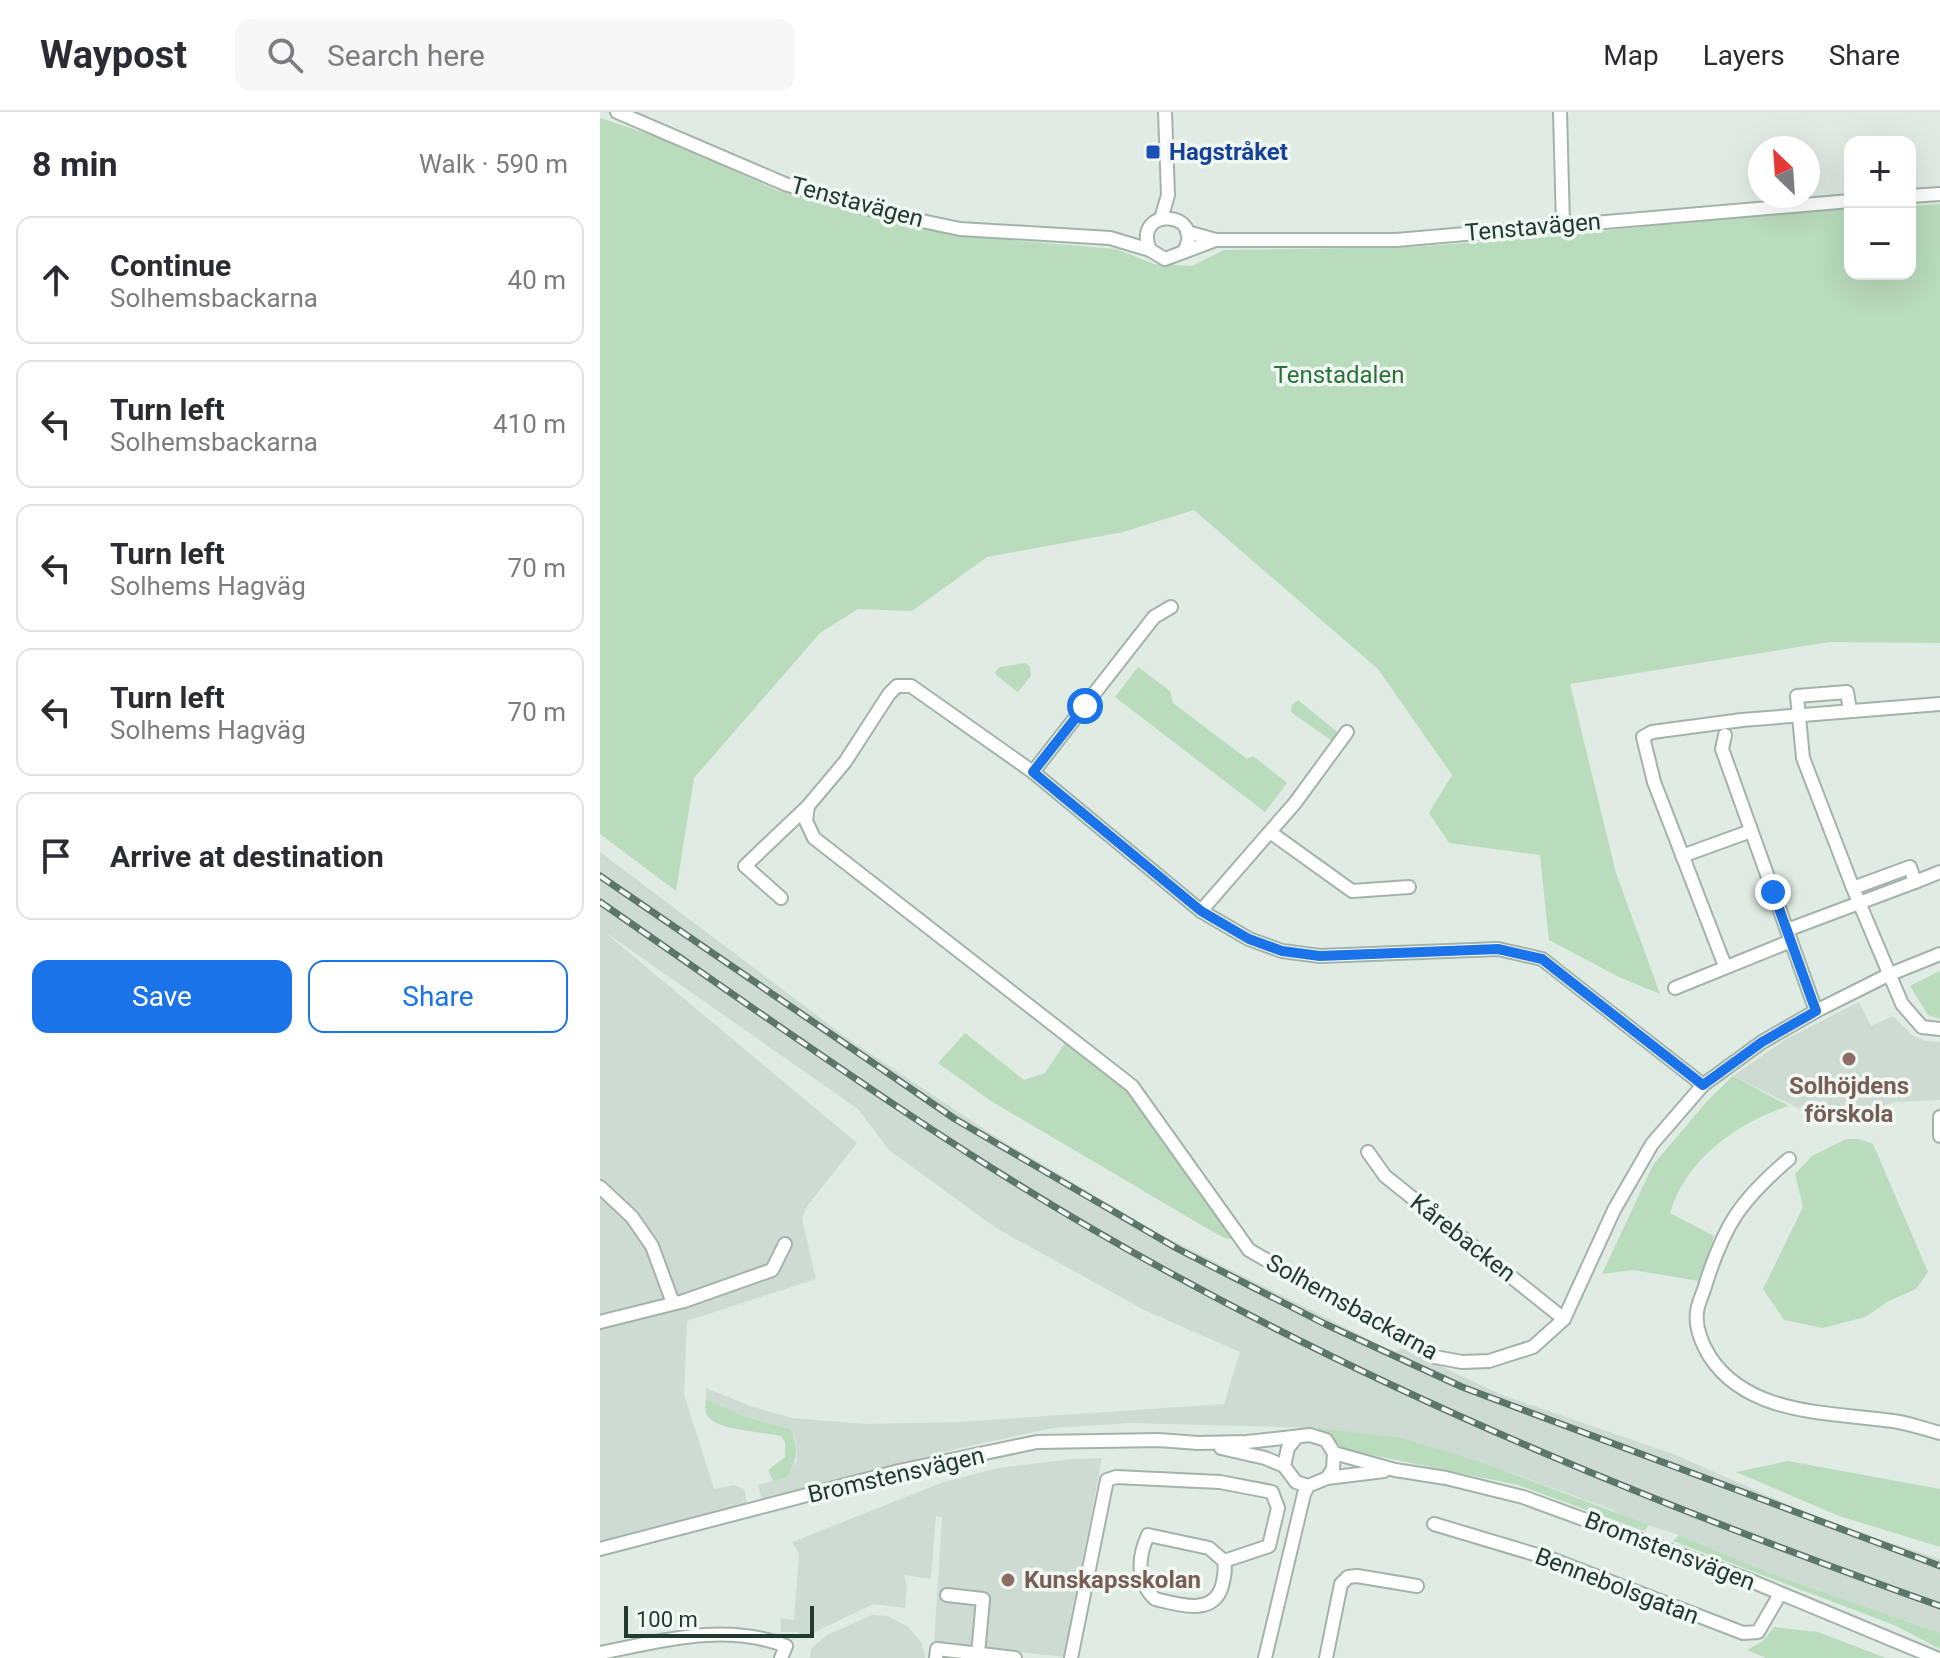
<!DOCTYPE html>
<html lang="en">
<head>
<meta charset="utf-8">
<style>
	:root { --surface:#fff; --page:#f7f7f7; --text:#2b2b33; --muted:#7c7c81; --line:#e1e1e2; --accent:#1a73e8 }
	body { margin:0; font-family:Roboto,sans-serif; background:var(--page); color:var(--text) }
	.controls { position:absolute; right:24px; top:24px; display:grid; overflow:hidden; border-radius:16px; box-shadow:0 8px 32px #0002 }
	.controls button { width:72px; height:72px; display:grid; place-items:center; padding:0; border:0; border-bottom:2px solid var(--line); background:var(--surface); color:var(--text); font:40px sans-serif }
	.compass { position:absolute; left:1148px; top:24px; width:72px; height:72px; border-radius:50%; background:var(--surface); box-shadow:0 8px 32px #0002; rotate:335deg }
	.scale { position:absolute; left:24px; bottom:20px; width:190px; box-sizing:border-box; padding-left:8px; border:4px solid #213b2f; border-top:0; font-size:22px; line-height:28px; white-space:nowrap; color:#213b2f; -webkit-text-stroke:6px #f1f8f3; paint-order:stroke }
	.stop { position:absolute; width:24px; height:24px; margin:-18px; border:6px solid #1a73e8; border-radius:50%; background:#fff }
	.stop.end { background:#1a73e8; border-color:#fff; box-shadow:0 2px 8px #0008 }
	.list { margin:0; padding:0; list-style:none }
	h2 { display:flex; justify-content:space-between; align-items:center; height:104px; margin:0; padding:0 32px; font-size:34px }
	h2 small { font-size:26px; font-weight:400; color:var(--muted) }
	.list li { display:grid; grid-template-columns:52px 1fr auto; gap:24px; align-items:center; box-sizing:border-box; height:128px; margin:0 16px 16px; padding:0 16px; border:2px solid var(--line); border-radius:16px }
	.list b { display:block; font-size:30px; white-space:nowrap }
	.list p { margin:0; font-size:26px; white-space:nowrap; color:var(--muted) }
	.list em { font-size:26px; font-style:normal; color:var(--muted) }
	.actions { display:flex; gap:16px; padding:24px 32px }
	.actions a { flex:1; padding:18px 0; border:2px solid var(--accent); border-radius:16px; text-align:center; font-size:28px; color:var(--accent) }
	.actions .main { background:var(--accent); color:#fff }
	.icon { flex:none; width:44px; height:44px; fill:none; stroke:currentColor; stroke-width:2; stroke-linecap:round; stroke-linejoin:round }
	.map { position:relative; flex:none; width:1340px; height:1546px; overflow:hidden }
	header { display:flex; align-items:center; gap:48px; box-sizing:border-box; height:112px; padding:0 40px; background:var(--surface); border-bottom:2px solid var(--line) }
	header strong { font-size:38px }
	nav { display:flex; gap:44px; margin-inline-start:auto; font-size:28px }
	.search { width:560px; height:72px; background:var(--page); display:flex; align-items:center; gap:20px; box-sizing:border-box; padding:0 28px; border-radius:16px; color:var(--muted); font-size:30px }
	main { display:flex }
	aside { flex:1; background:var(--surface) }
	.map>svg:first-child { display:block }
	.built { fill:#cedbd3 }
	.green { fill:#b9dcbc }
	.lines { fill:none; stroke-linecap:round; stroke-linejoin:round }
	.minor-casing { stroke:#a3b3aa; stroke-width:16 }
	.minor { stroke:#fff; stroke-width:12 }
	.rail-casing { stroke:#5b776a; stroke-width:7 }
	.rail { stroke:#f1f8f3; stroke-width:4; stroke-dasharray:12; stroke-linecap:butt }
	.route { stroke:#1a73e8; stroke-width:10 }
	.transit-dot { fill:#1a4fb4; stroke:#f1f8f3; stroke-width:3 }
	.education-dot { fill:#8d6e63; stroke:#f1f8f3; stroke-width:3 }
	.labels { text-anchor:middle; stroke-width:7; stroke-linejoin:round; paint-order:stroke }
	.transit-label { font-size:24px; font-weight:bold; fill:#164399; stroke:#f1f8f3; text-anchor:start }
	.street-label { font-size:24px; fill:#213b2f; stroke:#f1f8f3 }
	.park-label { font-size:24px; fill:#2c713a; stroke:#f1f8f3 }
	.education-label { font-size:24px; font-weight:bold; fill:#785e54; stroke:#f1f8f3 }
</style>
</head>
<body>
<header>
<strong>Waypost</strong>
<div class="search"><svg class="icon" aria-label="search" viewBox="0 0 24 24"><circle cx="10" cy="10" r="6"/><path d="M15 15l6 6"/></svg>Search here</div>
<nav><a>Map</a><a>Layers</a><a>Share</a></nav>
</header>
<main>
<aside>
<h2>8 min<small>Walk · 590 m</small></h2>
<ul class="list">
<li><svg class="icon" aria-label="ahead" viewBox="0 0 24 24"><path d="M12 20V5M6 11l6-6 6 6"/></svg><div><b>Continue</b><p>Solhemsbackarna</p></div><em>40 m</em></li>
<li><svg class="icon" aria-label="left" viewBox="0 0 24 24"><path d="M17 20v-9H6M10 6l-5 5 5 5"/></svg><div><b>Turn left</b><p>Solhemsbackarna</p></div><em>410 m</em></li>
<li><svg class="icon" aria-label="left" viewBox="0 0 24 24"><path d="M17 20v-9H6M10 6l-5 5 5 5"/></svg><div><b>Turn left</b><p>Solhems Hagväg</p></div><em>70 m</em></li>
<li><svg class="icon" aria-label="left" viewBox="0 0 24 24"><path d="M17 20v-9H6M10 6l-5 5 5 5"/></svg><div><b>Turn left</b><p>Solhems Hagväg</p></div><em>70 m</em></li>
<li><svg class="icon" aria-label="arrive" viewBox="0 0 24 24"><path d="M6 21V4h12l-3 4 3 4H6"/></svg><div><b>Arrive at destination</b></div></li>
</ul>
<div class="actions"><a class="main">Save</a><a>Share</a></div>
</aside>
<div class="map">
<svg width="1340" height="1546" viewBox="0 0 1340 1546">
	<rect width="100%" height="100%" fill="#e0ebe4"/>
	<g class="built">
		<path d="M0 740 247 926 390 1021 558 1121 794 1240 802 1236 902 1283 1076 1343 1230 1411 1340 1447V1521L1177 1464 1079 1423 1017 1403 1013 1398 884 1351 717 1316 530 1311 453 1316 360 1336 162 1388 158 1373 187 1365 197 1348 196 1328 190 1317 146 1305 106 1287V1276L150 1294 192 1306 265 1312 358 1310 624 1292 640 1240 544 1198 396 1116 289 1038 258 997 2 818 257 1031 208 1093 202 1106 216 1167 87 1209 84 1282 114 1377 134 1373 144 1377 147 1391 0 1429Z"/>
		<path d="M1259 890 1271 914 1293 904 1312 923 1326 929 1340 930V988L1295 990 1243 1008 1226 1010 1133 964 1186 927Z"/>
		<path d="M502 1346 464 1545 334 1531 342 1405 336 1404 331 1467 304 1463 307 1474 305 1496 273 1492 205 1525 197 1520H181L180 1506 194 1508 199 1442 192 1430 344 1370 398 1356 473 1347Z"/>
		<path d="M272 1503 287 1504 307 1514 322 1531 325 1546H210L211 1537 227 1523Z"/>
	</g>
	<g class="green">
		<path d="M0 6 58 25 179 79 317 116 421 129 516 137 554 152 592 154 624 138 812 135 947 125 1160 102 1250 97V162H1310V94L1340 92V531L1229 530 970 572 1016 761 1060 882 1019 865 949 828 940 743 849 731 829 701 852 663 778 557 594 398 523 420 387 445 312 499 258 497 220 521 94 666 76 779 0 722Z"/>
		<path d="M426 551 430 555 431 564 418 580 396 563 395 560 400 555Z"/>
		<path d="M538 555 570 579 573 591 647 647 653 644 687 671 665 700 515 585Z"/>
		<path d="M698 588 736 619 737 624 732 629 691 600 692 593Z"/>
		<path d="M1340 859V907L1328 903 1310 874Z"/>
		<path d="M365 921 424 968 445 961 465 931 501 955 529 981 633 1127H627L615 1121 391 989 338 951Z"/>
		<path d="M1133 964 1189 994C1138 1010 1086 1047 1070 1101L1114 1124 1099 1169 1033 1158 1002 1162 1053 1053 1109 987Z"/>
		<path d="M1246 1027H1258L1273 1032 1328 1160 1316 1177 1289 1189 1265 1205 1223 1216 1184 1208 1163 1177 1203 1095 1195 1062 1212 1044Z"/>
		<path d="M106 1287 146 1305 190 1317C200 1336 197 1348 187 1365L173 1369 168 1358 185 1345V1330L181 1324C164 1320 119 1318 109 1306 104 1300 105 1294 106 1287Z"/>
		<path d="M717 1316 801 1326 884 1351 1049 1413 1044 1419 918 1373 743 1337 728 1322Z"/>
		<path d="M1188 1349 1340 1377V1435L1239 1404 1136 1360Z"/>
		<path d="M1079 1423 1177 1464 1340 1521V1537L1294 1513 1073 1429Z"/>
		<path d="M1174 1515 1218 1520 1286 1546H1166L1147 1538 1163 1529Z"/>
	</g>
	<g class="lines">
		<defs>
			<g id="minor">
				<path d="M17 0 185 72 284 101 360 117 510 126 550 138"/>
				<path d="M960 0 963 112"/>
				<path d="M1310 84 1340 82"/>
				<path d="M561 107 568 83 565 0"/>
				<path d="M587 120 616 128H796L1250 89"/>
				<path d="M584 139C607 98 531 94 550 138L565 147 613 129"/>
				<path d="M1250 599 1247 580 1197 584 1203 646 1253 776"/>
				<path d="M1125 623 1122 637 1216 899"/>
				<path d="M433 660 554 505 571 495"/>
				<path d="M670 720 752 779 809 775"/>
				<path d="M1082 744 1151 719"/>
				<path d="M1340 760 1315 770 1310 755 1253 776 1302 892 1322 915 1340 917"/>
				<path d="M181 786 145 754 208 694"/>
				<path d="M601 799 695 691 747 620"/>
				<path d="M1187 818 1315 770"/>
				<path d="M1125 854 1054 670 1043 625 1052 620 1142 608 1340 592"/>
				<path d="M1075 876 1191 829"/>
				<path d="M1103 973 942 847 898 837 720 844 682 839 649 827 601 799 433 660 311 574H297L289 582 245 650 208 694 206 709 214 726 532 974 649 1138 835 1245 862 1250 889 1249 933 1235 964 1207 1014 1098 1052 1032 1103 973 1162 930 1216 899 1288 863 1340 842"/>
				<path d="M1340 1005V1024"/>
				<path d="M768 1040 785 1064 964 1207"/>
				<path d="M1189 1047C1142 1087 1125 1111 1106 1171 1104 1180 1098 1190 1097 1200 1095 1216 1102 1232 1110 1245 1149 1304 1230 1300 1293 1309 1309 1311 1324 1317 1340 1321"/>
				<path d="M0 1075 32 1105 52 1134 73 1191"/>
				<path d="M0 1210 84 1189 172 1158 185 1132"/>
				<path d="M696 1326 688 1336 684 1354 696 1370 708 1374 727 1366 784 1359"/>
				<path d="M621 1336 665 1346 684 1354"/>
				<path d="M734 1341 795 1358 846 1366 923 1385 1144 1466 1336 1546"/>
				<path d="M834 1412 954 1448 1143 1521 1158 1520 1180 1482"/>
				<path d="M0 1437 299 1359 437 1330 559 1328 598 1331 647 1330 710 1323 726 1328 734 1341 733 1357 727 1366"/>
				<path d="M347 1483 383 1487 378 1542"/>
				<path d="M0 1541C61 1529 125 1510 186 1534L181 1546"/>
				<path d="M336 1546 337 1537 415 1546"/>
				<path d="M471 1546 507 1368 516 1365 620 1370 672 1380 678 1396 669 1434 624 1449 609 1436 548 1423C538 1445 536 1469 555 1487 577 1492 613 1505 622 1474 624 1466 626 1458 624 1449"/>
				<path d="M665 1546 704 1382 708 1374"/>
				<path d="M726 1546 741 1472 748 1465 757 1464 817 1474"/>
			</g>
		</defs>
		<use href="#minor" class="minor-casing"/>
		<use href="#minor" class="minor"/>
		<defs>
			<g id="rail">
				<path d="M0 764 355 1007 578 1137 725 1212 862 1275 1340 1454"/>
				<path d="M0 790C184 917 366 1050 563 1157 811 1294 1074 1399 1340 1494"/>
			</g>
		</defs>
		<use href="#rail" class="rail-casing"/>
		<use href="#rail" class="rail"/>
	</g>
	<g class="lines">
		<path class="route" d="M485 594 433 660 601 799 649 827 682 839 720 844 898 837 942 847 1103 973 1162 930 1216 899 1173 780"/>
	</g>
	<rect class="transit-dot" x="545" y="32" width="16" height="16" rx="4"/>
	<g class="education-dot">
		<circle cx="1249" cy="947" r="8"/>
		<circle cx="408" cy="1468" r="8"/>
	</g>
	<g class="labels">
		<g class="transit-label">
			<text x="569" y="48">Hagstråket</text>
		</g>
		<g class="street-label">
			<text transform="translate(257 90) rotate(15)" y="8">Tenstavägen</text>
			<text transform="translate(933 115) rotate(-5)" y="8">Tenstavägen</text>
			<text transform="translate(863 1126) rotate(38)" y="8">Kårebacken</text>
			<text transform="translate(752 1195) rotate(29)" y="8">Solhemsbackarna</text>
			<text transform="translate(296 1363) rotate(-13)" y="8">Bromstensvägen</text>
			<text transform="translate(1070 1439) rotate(21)" y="8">Bromstensvägen</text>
			<text transform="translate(1017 1474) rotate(21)" y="8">Bennebolsgatan</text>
		</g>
		<g class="park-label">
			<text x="739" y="271">Tenstadalen</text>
		</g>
		<g class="education-label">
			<text x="1249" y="982">Solhöjdens<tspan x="1249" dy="28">förskola</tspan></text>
			<text x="424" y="1476" text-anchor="start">Kunskapsskolan</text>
		</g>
	</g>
</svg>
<div class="controls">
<button>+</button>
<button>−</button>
</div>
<svg class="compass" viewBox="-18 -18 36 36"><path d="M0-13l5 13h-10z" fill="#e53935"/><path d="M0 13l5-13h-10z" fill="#7c7c81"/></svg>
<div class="scale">100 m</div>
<div class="stop" style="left:485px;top:594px"></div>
<div class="stop end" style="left:1173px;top:780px"></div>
</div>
</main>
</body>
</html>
